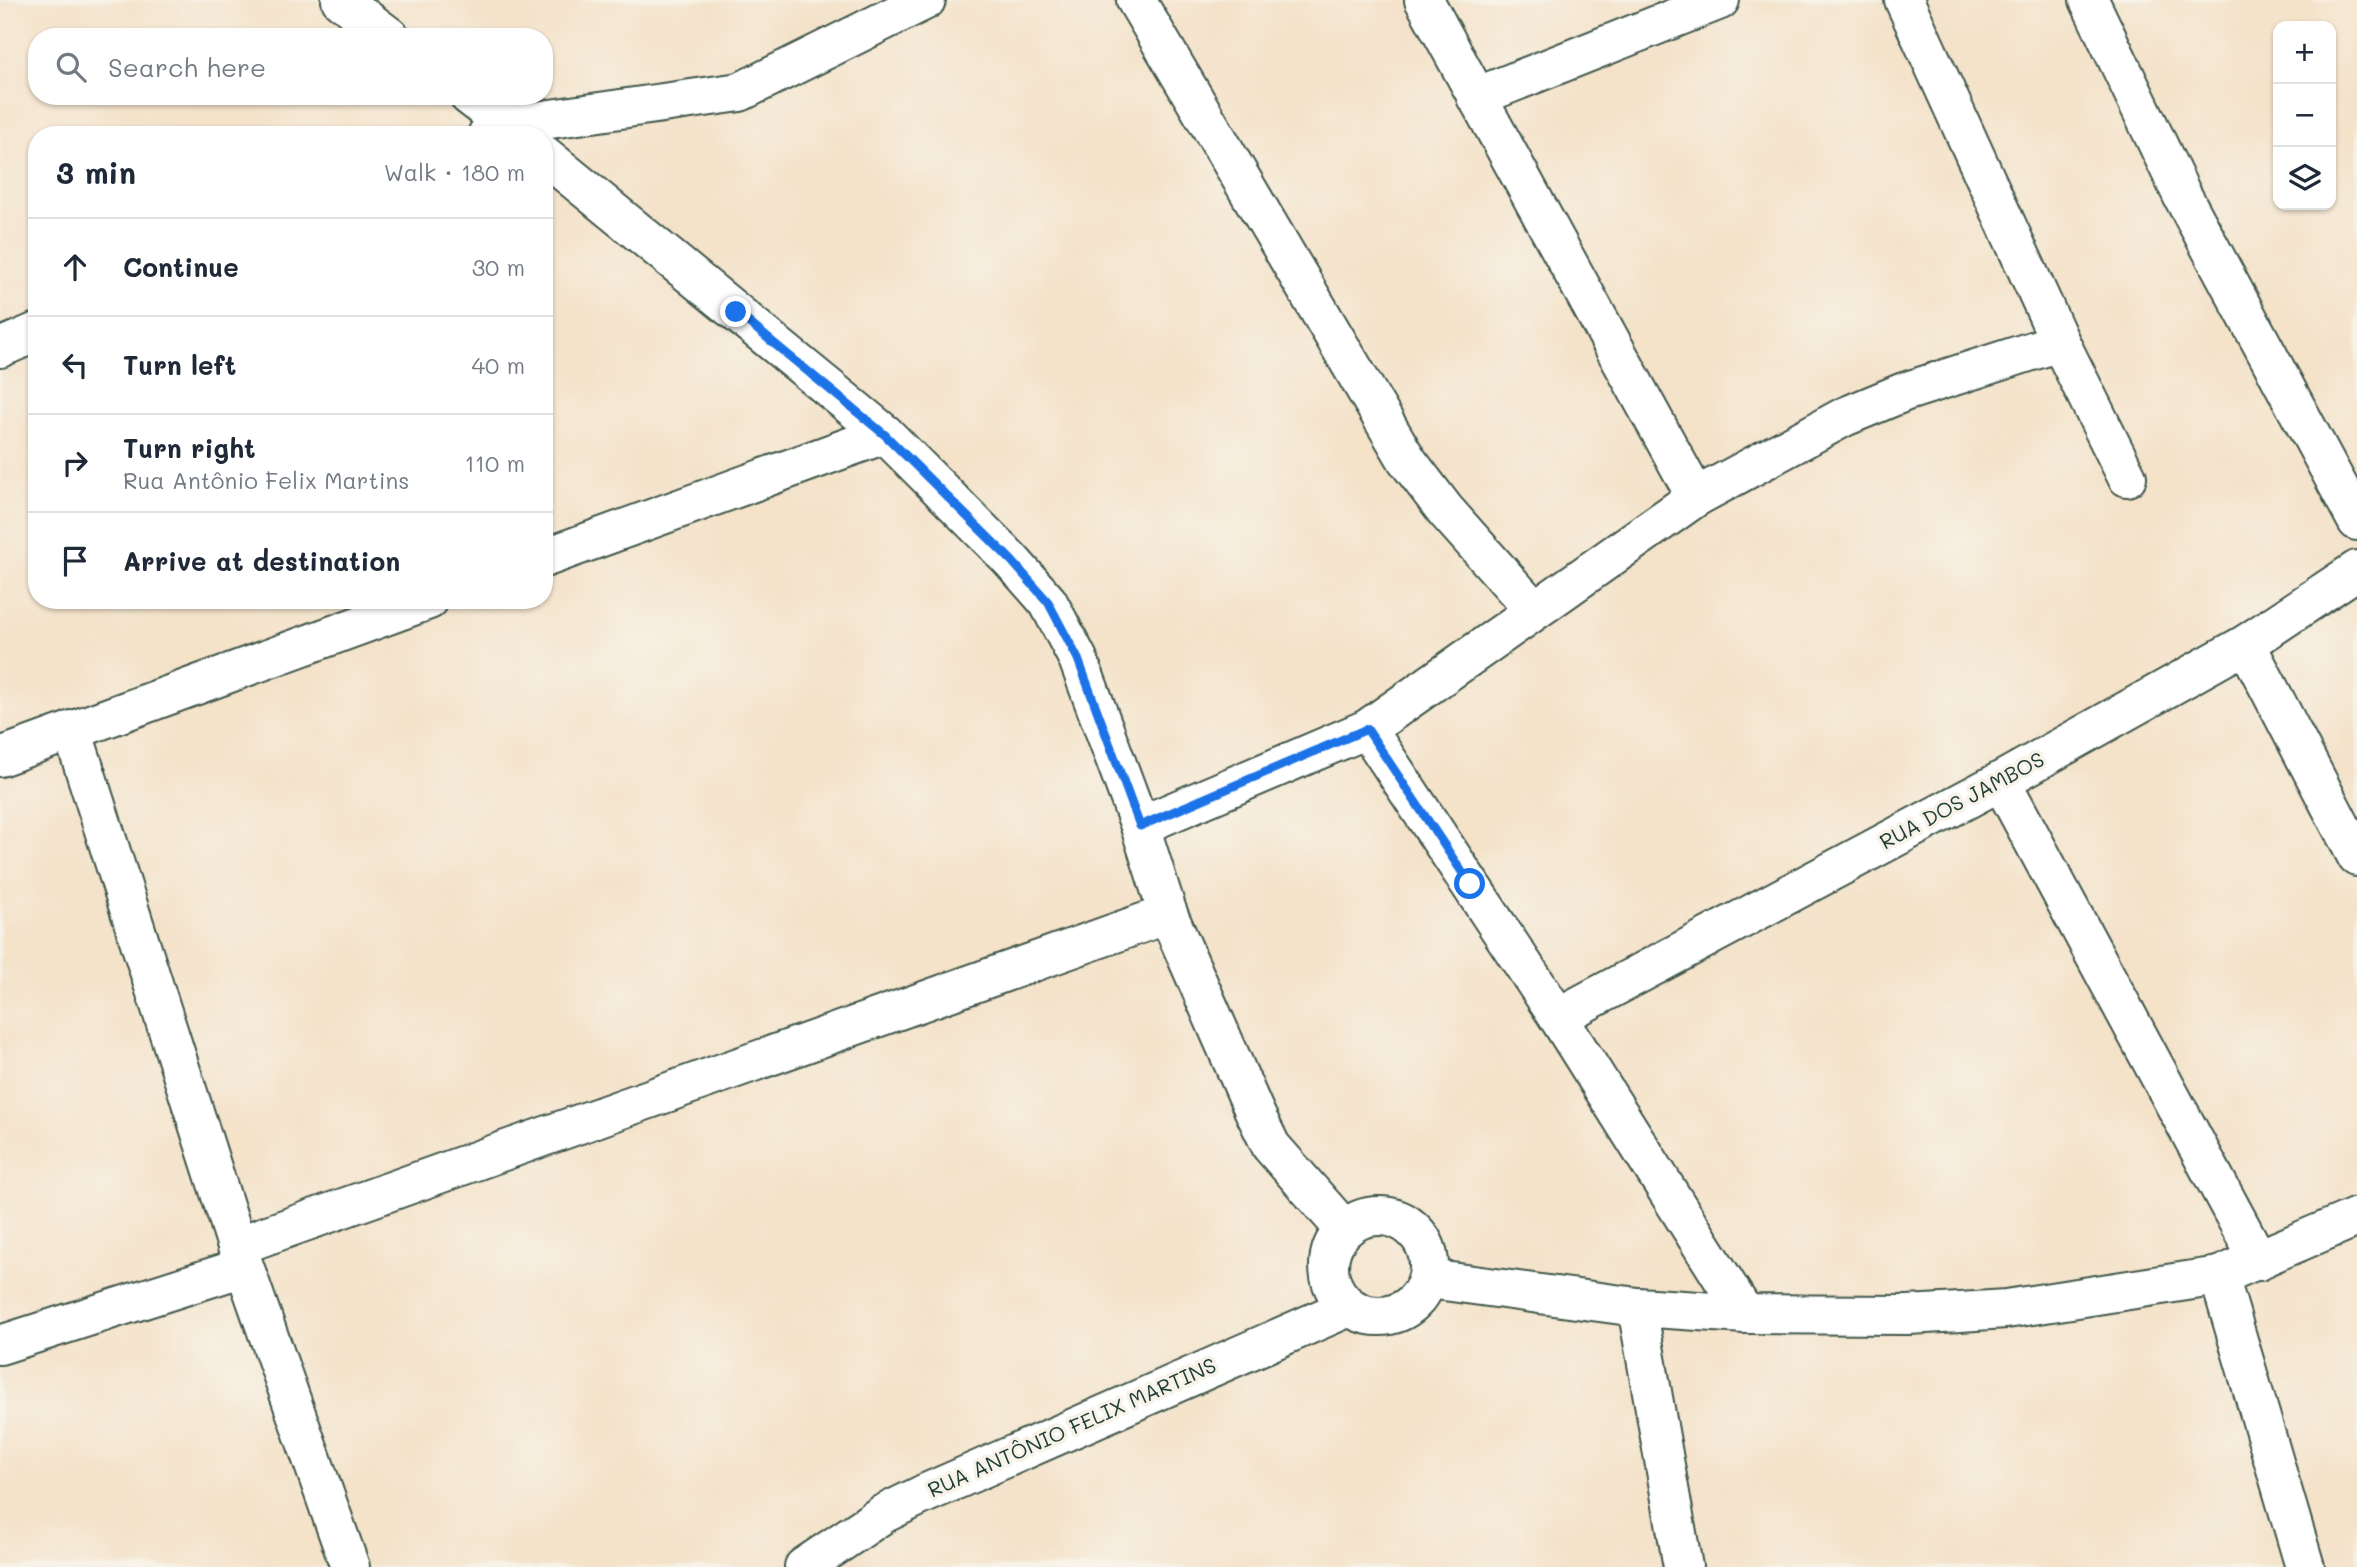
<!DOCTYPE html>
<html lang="en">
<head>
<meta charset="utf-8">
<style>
	:root { --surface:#fff; --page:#f6f6f7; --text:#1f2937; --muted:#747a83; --line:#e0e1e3 }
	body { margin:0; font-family:Mali,sans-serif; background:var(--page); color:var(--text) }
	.controls { position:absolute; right:21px; top:21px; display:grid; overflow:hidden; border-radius:14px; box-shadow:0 2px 5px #0004 }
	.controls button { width:63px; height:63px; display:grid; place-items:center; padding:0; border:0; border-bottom:2px solid var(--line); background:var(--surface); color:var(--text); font:35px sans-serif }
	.stop { position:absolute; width:21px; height:21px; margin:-16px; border:5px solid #1a73e8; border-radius:50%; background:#fff }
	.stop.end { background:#1a73e8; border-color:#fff; box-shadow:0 2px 7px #0008 }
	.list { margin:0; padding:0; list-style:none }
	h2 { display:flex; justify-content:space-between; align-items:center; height:91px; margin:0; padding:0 28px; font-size:30px }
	h2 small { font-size:23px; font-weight:400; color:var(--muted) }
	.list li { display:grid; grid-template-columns:46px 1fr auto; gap:21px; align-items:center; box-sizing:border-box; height:98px; padding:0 28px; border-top:2px solid var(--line) }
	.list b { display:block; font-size:26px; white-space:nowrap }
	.list p { margin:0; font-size:23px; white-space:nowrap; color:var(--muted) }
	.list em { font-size:23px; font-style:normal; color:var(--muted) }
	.icon { flex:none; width:38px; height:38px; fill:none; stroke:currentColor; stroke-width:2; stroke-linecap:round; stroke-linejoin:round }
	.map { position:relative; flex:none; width:2357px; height:1567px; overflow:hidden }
	.search { position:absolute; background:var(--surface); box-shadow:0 2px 5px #0004; left:28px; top:28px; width:525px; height:77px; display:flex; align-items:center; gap:18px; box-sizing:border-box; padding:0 24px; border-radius:28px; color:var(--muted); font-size:26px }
	.panel { position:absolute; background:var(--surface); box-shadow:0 2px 5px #0004; left:28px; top:126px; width:525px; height:483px; border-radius:28px }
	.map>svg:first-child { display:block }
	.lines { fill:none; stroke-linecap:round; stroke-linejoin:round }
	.minor-casing { stroke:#3f564a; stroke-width:42 }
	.minor { stroke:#fff; stroke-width:38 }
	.route { stroke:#1a73e8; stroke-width:9 }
	.labels { text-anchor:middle; stroke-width:7; stroke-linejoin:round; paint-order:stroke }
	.street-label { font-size:21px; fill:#1f3d34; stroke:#f7f3e8 }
</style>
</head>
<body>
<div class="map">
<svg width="2357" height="1567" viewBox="0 0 2357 1567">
	<rect width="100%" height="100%" fill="#f7f3e8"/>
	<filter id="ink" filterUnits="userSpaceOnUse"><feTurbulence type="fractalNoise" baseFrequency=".0143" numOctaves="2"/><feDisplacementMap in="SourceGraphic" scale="14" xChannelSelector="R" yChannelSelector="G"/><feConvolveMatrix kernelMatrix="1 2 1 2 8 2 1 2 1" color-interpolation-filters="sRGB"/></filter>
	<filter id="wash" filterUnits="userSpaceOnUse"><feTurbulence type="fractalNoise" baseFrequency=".00686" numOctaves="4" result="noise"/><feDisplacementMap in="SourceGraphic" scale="28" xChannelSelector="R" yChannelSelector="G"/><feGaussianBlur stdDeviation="1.57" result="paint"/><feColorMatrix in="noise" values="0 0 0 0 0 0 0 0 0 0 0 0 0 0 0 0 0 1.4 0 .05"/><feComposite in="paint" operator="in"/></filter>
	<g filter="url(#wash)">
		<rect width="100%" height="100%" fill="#f4e2c9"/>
	</g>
	<g filter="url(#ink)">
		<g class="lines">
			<defs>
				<g id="minor">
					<path d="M341 0 390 37"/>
					<path d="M1136 0 1407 460 1445 510 1534 610"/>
					<path d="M1424 0 1696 497"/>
					<path d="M1904 0 2060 342 2127 477"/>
					<path d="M2089 0 2182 195 2357 521"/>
					<path d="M469 96 520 135"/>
					<path d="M1476 97 1720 0"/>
					<path d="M487 135 508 125 740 92 926 0"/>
					<path d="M544 155 885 434 1011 560 1048 602 1078 659 1140 826 1168 914 1255 1113 1271 1146 1344 1229"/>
					<path d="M0 348 37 332"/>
					<path d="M544 558 885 434"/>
					<path d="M2246 644 2357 857"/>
					<path d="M1367 729 1558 1017 1745 1314"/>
					<path d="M72 730 237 1246 350 1567"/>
					<path d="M0 757 429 600"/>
					<path d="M2001 781 2259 1261"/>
					<path d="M1140 826 1367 729 1696 497 1844 417 1904 392 2060 342"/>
					<path d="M1558 1017 2001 781 2246 644 2357 570"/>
					<circle cx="1379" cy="1266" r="50"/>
					<path d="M237 1246 1168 914"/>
					<path d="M2219 1276 2305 1567"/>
					<path d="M1429 1279 1637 1307 1745 1314 1908 1315 1960 1312 2006 1309 2219 1276 2357 1217"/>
					<path d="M1637 1307 1683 1567"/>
					<path d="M0 1345 244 1267"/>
					<path d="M804 1567 883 1514 924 1494 1349 1307"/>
				</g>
			</defs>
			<use href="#minor" class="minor-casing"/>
			<use href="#minor" class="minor"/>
		</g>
	</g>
	<g class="lines" filter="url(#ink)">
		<path class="route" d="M736 312 885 435 1011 560 1048 602 1078 659 1140 826 1367 729 1470 884"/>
	</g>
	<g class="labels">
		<g class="street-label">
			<text transform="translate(1962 801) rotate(-28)" y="7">RUA DOS JAMBOS</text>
			<text transform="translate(1072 1428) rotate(-24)" y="7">RUA ANTÔNIO FELIX MARTINS</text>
		</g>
	</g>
</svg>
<div class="controls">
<button>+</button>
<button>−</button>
<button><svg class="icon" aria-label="layers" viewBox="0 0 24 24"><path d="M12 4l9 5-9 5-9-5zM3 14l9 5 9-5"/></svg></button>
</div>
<div class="stop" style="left:1470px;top:884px"></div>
<div class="stop end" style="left:736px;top:312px"></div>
<div class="search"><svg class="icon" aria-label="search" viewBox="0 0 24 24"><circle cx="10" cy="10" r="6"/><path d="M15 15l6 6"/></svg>Search here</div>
<section class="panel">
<h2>3 min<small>Walk · 180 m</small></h2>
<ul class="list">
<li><svg class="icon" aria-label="ahead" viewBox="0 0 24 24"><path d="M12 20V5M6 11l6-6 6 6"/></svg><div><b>Continue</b></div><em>30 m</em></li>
<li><svg class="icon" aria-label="left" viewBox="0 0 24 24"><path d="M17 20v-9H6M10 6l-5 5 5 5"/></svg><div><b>Turn left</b></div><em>40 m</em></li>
<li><svg class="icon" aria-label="right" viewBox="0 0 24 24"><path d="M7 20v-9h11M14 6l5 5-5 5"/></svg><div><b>Turn right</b><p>Rua Antônio Felix Martins</p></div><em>110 m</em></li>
<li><svg class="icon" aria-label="arrive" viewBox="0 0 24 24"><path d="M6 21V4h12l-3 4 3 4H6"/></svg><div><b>Arrive at destination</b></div></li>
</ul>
</section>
</div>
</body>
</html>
